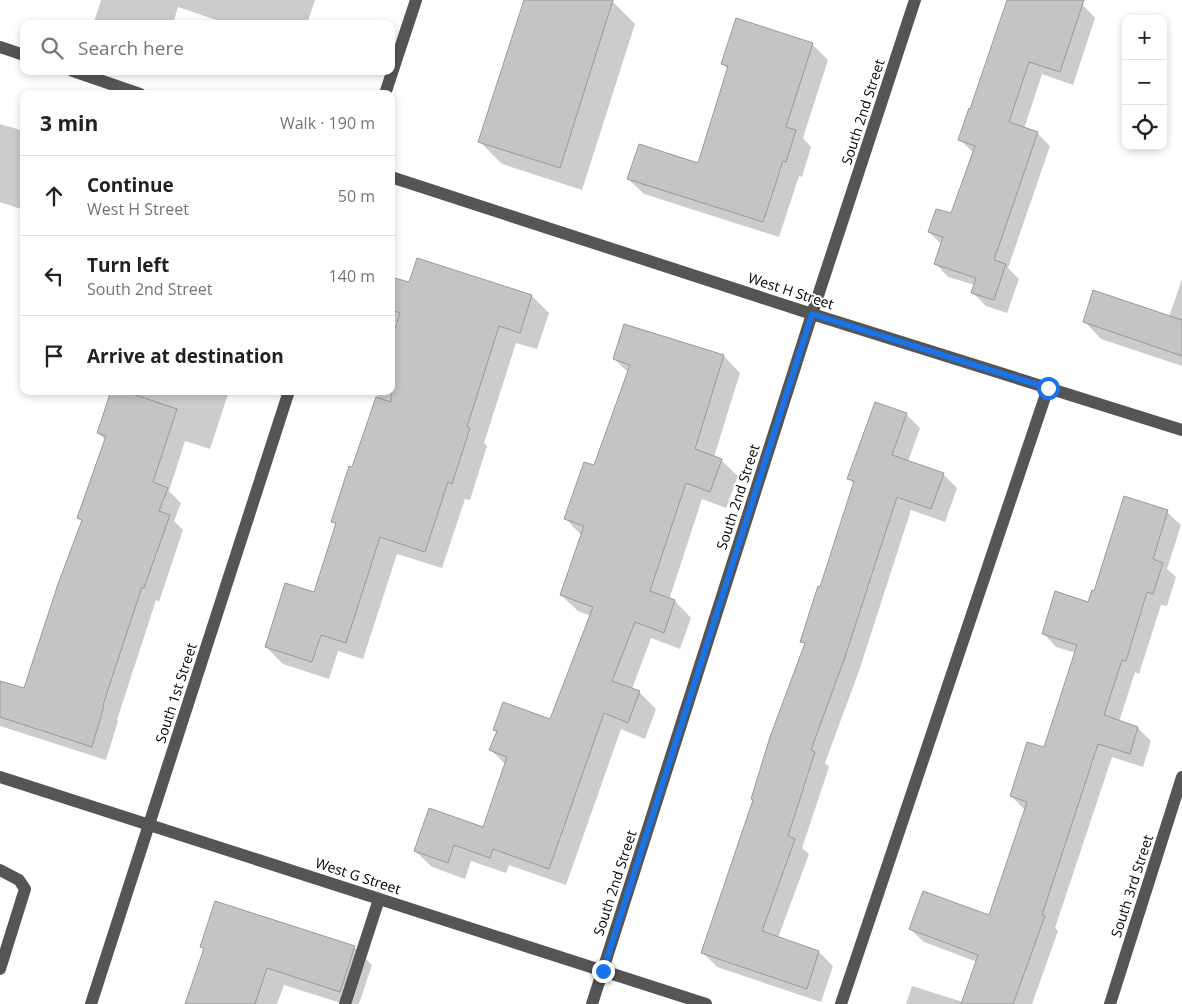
<!DOCTYPE html>
<html lang="en">
<head>
<meta charset="utf-8">
<style>
	:root { --surface:#fff; --page:#f6f6f6; --text:#202124; --muted:#757577; --line:#e0e0e0 }
	body { margin:0; font-family:"Open Sans",sans-serif; background:var(--page); color:var(--text) }
	.controls { position:absolute; right:15px; top:15px; display:grid; overflow:hidden; border-radius:10px; box-shadow:0 2px 8px #0003 }
	.controls button { width:45px; height:45px; display:grid; place-items:center; padding:0; border:0; border-bottom:1px solid var(--line); background:var(--surface); color:var(--text); font:25px sans-serif }
	.stop { position:absolute; width:15px; height:15px; margin:-11px; border:4px solid #1a73e8; border-radius:50%; background:#fff }
	.stop.end { background:#1a73e8; border-color:#fff; box-shadow:0 1px 5px #0008 }
	.list { margin:0; padding:0; list-style:none }
	h2 { display:flex; justify-content:space-between; align-items:center; height:65px; margin:0; padding:0 20px; font-size:21px }
	h2 small { font-size:16px; font-weight:400; color:var(--muted) }
	.list li { display:grid; grid-template-columns:32px 1fr auto; gap:15px; align-items:center; box-sizing:border-box; height:80px; padding:0 20px; border-top:1px solid var(--line) }
	.list b { display:block; font-size:19px; white-space:nowrap }
	.list p { margin:0; font-size:16px; white-space:nowrap; color:var(--muted) }
	.list em { font-size:16px; font-style:normal; color:var(--muted) }
	.icon { flex:none; width:28px; height:28px; fill:none; stroke:currentColor; stroke-width:2; stroke-linecap:round; stroke-linejoin:round }
	.map { position:relative; flex:none; width:1182px; height:1004px; overflow:hidden }
	.search { position:absolute; background:var(--surface); box-shadow:0 2px 8px #0003; left:20px; top:20px; width:375px; height:55px; display:flex; align-items:center; gap:12px; box-sizing:border-box; padding:0 18px; border-radius:10px; color:var(--muted); font-size:19px }
	.panel { position:absolute; background:var(--surface); box-shadow:0 2px 8px #0003; left:20px; top:90px; width:375px; height:305px; border-radius:10px }
	.map>svg:first-child { display:block }
	.shadow { fill:#0003 }
	.building { fill:#c4c4c4; stroke:#999 }
	.lines { fill:none; stroke-linecap:round; stroke-linejoin:round }
	.minor { stroke:#555; stroke-width:12 }
	.route { stroke:#1a73e8; stroke-width:6 }
	.labels { text-anchor:middle; stroke-width:4; stroke-linejoin:round; paint-order:stroke }
	.street-label { font-size:14px; fill:#000; stroke:#fff }
</style>
</head>
<body>
<div class="map">
<svg width="1182" height="1004" viewBox="0 0 1182 1004">
	<rect width="100%" height="100%" fill="#fff"/>
	<g class="shadow">
		<path d="M101 0H315L307 24H228L178 7 173 24H96L94 22Z"/>
		<path d="M525 0H607L613 2 635 24 582 190 502 164 480 142Z"/>
		<path d="M1008 0H1084L1083 5 1095 18 1073 85 1042 74 1024 129 1037 133 1050 146 1008 268 1019 279 1007 313 986 306 973 293 975 285 948 277 936 264 942 245 929 232 951 215 974 153 959 139 971 111Z"/>
		<path d="M812 44 828 60 803 138 811 147 802 177 799 176 779 237 644 194 628 179 699 164 728 69 722 63Z"/>
		<path d="M0 124 24 131V210L0 202Z"/>
		<path d="M418 259 532 296 549 313 537 349 516 343 484 443 487 446 470 500 465 499 442 568 397 554 363 659 338 651 329 679 283 664 266 647 314 594 337 526 332 521 353 469 379 391H391L398 323 391 321V278L410 284Z"/>
		<path d="M1182 279V366L1101 339 1084 321 1169 317Z"/>
		<path d="M625 325 724 356 740 373 714 457 721 460 738 476 726 508 702 499 669 600 675 601 691 618 680 649 651 638 632 689 640 693 656 709 645 739 621 729 566 885 509 865 506 873 471 861 465 879 432 867 415 851 484 828 506 765 491 750 497 732 494 729 551 720 591 616 578 611 561 595 582 536 566 519 595 467 629 373 614 359Z"/>
		<path d="M112 391H229L210 449 185 441 169 491 181 503 174 521 183 530 159 602 156 600 117 720 118 721 106 760 0 726V682L25 690 83 522 79 518 106 441 98 433Z"/>
		<path d="M906 414 920 428 908 462 943 474 957 488 945 522 911 510 859 671 825 763 829 767 802 848 809 854 778 938 819 952 833 966 821 1002 717 967 703 953 806 645 802 641 821 588 854 484 848 478Z"/>
		<path d="M1167 512 1181 525 1167 569 1176 577 1167 606 1161 605 1139 674 1135 672 1119 722 1138 728 1151 741 1143 767 1112 757 1055 928 1058 931 1032 1004H906L912 986 963 1002 977 962 924 942 910 929 989 917 1025 810 1011 796 1045 749 1076 653 1056 647 1043 633 1089 603 1095 592Z"/>
		<path d="M202 947H354L372 965 359 1004H344L284 985 277 1004H187L205 950Z"/>
	</g>
	<g class="building">
		<path d="M524 0H613L560 168 478 142Z"/>
		<path d="M1007 0H1084L1060 72 1029 62 1009 122 1038 132 994 260 1006 264 994 300 971 293 976 278 934 264 943 237 928 232 936 209 951 213 975 146 958 140 969 108 970 109Z"/>
		<path d="M736 18 813 43 786 127 796 130 786 162 783 161 763 222 627 179 639 144 698 163 728 66 721 64Z"/>
		<path d="M417 258 532 295 520 333 499 326 467 427 470 428 452 484 448 482 425 552 380 537 346 643 321 635 312 662 265 647 285 583 314 592 336 523 331 522 349 466 352 467 376 397 391 402V339L400 313 391 310V277L409 282Z"/>
		<path d="M1093 290 1182 320V356L1083 322Z"/>
		<path d="M624 324 724 355 695 449 722 459 710 492 686 483 650 591 675 600 664 633 635 622 612 681 640 691 628 723 604 713 549 869 493 849 490 858 454 845 448 863 414 851 429 808 483 827 507 757 489 750 497 731 493 730 503 702 550 719 593 607 560 595 584 526 564 519 584 462 594 465 630 365 613 359Z"/>
		<path d="M111 391H124L177 409 153 482 168 488 159 511 170 515 144 588 142 587 103 705 104 706 92 747 0 717V681L24 688 58 584 82 520 77 518 106 436 97 433Z"/>
		<path d="M875 402 907 413 892 455 944 473 931 509 897 497 845 657 811 750 815 752 788 836 795 839 762 931 819 951 807 989 701 953 753 800 751 799 770 737 805 643 800 642 818 586 820 587 854 481 847 479Z"/>
		<path d="M1124 496 1168 510 1153 559 1163 563 1153 594 1147 592 1126 661 1122 660 1104 715 1138 727 1130 754 1098 744 1042 915 1045 916 1013 1004H961L978 955 909 929 923 891 989 915 1027 802 1010 796 1027 742 1044 747 1077 645 1042 634 1055 591 1088 602 1092 590 1094 591Z"/>
		<path d="M215 901 355 946 340 992 267 968 255 1004H185L204 948 200 947Z"/>
	</g>
	<g class="lines">
		<g class="minor">
			<path d="M0 47 24 55"/>
			<path d="M73 71 140 94"/>
			<path d="M385 94 416 0"/>
			<path d="M391 177 812 314 1182 430"/>
			<path d="M0 777 706 1004"/>
			<path d="M0 870 19 880 25 889 0 969"/>
			<path d="M91 1004 289 391"/>
			<path d="M345 1004 379 899"/>
			<path d="M592 1004 812 314 915 0"/>
			<path d="M841 1004 1048 388"/>
			<path d="M1110 1004 1182 777"/>
		</g>
	</g>
	<g class="lines">
		<path class="route" d="M603 971 812 314 1048 388"/>
	</g>
	<g class="labels">
		<g class="street-label">
			<text transform="translate(863 112) rotate(-72)" y="5">South 2nd Street</text>
			<text transform="translate(791 291) rotate(18)" y="5">West H Street</text>
			<text transform="translate(738 497) rotate(-72)" y="5">South 2nd Street</text>
			<text transform="translate(176 693) rotate(-72)" y="5">South 1st Street</text>
			<text transform="translate(358 876) rotate(18)" y="5">West G Street</text>
			<text transform="translate(615 883) rotate(-72)" y="5">South 2nd Street</text>
			<text transform="translate(1132 886) rotate(-72)" y="5">South 3rd Street</text>
		</g>
	</g>
</svg>
<div class="controls">
<button>+</button>
<button>−</button>
<button><svg class="icon" aria-label="locate" viewBox="0 0 24 24"><circle cx="12" cy="12" r="6"/><path d="M12 2v4M12 18v4M2 12h4M18 12h4"/></svg></button>
</div>
<div class="stop" style="left:1048px;top:388px"></div>
<div class="stop end" style="left:603px;top:971px"></div>
<div class="search"><svg class="icon" aria-label="search" viewBox="0 0 24 24"><circle cx="10" cy="10" r="6"/><path d="M15 15l6 6"/></svg>Search here</div>
<section class="panel">
<h2>3 min<small>Walk · 190 m</small></h2>
<ul class="list">
<li><svg class="icon" aria-label="ahead" viewBox="0 0 24 24"><path d="M12 20V5M6 11l6-6 6 6"/></svg><div><b>Continue</b><p>West H Street</p></div><em>50 m</em></li>
<li><svg class="icon" aria-label="left" viewBox="0 0 24 24"><path d="M17 20v-9H6M10 6l-5 5 5 5"/></svg><div><b>Turn left</b><p>South 2nd Street</p></div><em>140 m</em></li>
<li><svg class="icon" aria-label="arrive" viewBox="0 0 24 24"><path d="M6 21V4h12l-3 4 3 4H6"/></svg><div><b>Arrive at destination</b></div></li>
</ul>
</section>
</div>
</body>
</html>
